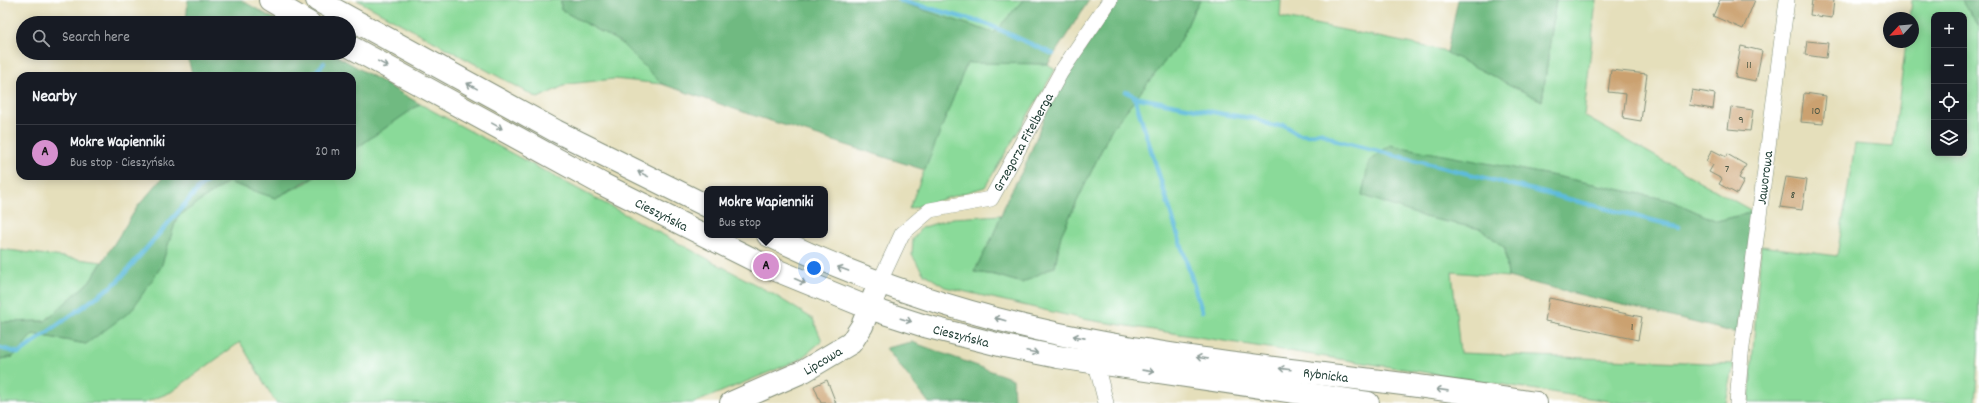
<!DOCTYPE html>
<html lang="en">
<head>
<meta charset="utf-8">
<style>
	:root { --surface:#171b24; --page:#20242c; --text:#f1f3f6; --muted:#9ea1a6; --line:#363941; --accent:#d690ce }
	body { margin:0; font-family:Dekko,sans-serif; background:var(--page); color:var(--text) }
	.controls { position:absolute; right:12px; top:12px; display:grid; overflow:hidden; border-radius:8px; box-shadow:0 2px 10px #0003 }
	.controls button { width:36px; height:36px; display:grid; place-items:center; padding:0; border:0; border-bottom:1px solid var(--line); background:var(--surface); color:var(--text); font:20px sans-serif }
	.compass { position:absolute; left:1883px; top:12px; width:36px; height:36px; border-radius:50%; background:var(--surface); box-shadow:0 2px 10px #0003; rotate:244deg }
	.you { position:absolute; left:814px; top:268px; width:14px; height:14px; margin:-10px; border:3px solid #fff; border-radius:50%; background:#1a73e8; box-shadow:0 0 0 6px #1a73e833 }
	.badge { display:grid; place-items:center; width:26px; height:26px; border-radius:50%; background:var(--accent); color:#111; font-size:13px; font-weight:700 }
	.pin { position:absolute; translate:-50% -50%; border:2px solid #fff; box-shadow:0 1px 4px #0006 }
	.popup { position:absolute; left:704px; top:186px; width:124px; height:52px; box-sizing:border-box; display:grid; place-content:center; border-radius:8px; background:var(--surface); filter:drop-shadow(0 1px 3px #0005); font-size:13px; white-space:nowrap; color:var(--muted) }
	.popup b { font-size:15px; color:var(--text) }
	.popup::after { content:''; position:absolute; left:50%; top:100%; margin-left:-8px; border:8px solid transparent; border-top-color:var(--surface) }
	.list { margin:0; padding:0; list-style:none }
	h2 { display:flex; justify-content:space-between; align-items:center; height:52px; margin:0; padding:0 16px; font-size:17px }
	h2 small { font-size:13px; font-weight:400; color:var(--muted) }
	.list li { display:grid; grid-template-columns:26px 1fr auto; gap:12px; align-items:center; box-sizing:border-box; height:56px; padding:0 16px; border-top:1px solid var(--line) }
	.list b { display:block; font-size:15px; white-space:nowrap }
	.list p { margin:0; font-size:13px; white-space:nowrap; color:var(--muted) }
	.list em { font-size:13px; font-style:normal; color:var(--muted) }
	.icon { flex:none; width:22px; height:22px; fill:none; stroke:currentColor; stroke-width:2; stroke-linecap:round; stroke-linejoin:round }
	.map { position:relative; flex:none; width:1979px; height:403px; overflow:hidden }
	.search { position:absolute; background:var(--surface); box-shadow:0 2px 10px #0003; left:16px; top:16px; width:340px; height:44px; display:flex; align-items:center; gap:10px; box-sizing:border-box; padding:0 14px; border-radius:22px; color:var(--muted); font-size:15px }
	.panel { position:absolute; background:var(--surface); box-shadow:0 2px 10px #0003; left:16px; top:72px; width:340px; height:108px; border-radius:12px }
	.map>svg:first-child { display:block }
	.green { fill:#8ada99; stroke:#548c66; fill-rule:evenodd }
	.forest { fill:#6fba81; stroke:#477c5a }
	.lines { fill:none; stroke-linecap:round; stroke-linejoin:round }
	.stream { stroke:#5dbbdb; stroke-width:4.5 }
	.building { fill:#cba170 }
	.street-casing { stroke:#828e78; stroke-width:16 }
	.secondary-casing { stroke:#828e78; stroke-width:24 }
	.primary-casing { stroke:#828e78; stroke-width:24 }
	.street { stroke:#fff; stroke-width:15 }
	.secondary { stroke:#fff; stroke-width:22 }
	.primary { stroke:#fff; stroke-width:22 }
	.oneway { stroke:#8f9e9a }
	.labels { text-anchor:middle; stroke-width:4; stroke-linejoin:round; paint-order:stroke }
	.number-label { font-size:12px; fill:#4a5643 }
	.street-label { font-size:14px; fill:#1f3d34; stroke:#fff }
</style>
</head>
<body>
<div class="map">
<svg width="1979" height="403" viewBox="0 0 1979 403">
	<rect width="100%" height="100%" fill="#fff"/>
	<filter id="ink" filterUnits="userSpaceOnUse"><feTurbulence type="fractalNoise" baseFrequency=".025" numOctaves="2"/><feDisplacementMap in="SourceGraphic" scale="8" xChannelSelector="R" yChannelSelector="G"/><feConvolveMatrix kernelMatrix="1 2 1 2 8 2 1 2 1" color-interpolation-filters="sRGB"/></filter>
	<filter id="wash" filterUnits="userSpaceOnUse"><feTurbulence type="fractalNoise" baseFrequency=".012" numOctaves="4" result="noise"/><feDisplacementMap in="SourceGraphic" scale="16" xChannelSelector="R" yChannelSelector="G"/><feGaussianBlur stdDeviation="0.9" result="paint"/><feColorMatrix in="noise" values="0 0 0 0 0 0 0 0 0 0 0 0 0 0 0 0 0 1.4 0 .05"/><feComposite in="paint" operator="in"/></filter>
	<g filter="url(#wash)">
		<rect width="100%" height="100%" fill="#e5dfbb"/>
		<g class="green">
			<path d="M357 0H561V10L620 42 662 84 614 79 568 84 538 98Z"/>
			<path d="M893 0H1023L994 33Z"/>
			<path d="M1201 0H1281L1280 17 1442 50 1542 101 1556 0H1596L1584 116 1754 212 1717 221 1669 200 1555 176 1390 146 1424 217 1481 229 1505 248 1508 277 1452 272 1460 353 1734 364 1726 403H1621L1083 319 945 287 923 273 912 255 913 239 921 228 953 218 1001 215 992 238 974 272 995 275 1022 283 1055 266 1061 235 1111 130 1180 42 1194 10Z"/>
			<path d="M1912 0H1962L1979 26V341L1975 403H1749L1761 246 1837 256 1855 144 1893 147 1906 42H1913V18H1910ZM1934 15H1964V153H1934Z"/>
			<path d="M967 62 1048 64 1055 70 985 187 909 209Z"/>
			<path d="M420 104 773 294 813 319 822 341 799 360 694 403H276L240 342 171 392 144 403H0V359L13 357 33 334 86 344 161 267 177 217 228 182 275 198 306 183 316 176H352V151Z"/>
			<path d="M0 249 102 262 91 280 45 321 0 322Z"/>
		</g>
		<g class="forest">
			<path d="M188 0H241L281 23H186Z"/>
			<path d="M561 0H893L994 33 1023 0H1089L1048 64 967 63 925 170 749 114 662 84 620 42 561 10Z"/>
			<path d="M1119 0H1201L1194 10 1180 42 1111 130 1061 235 1055 266 1022 283 995 275 974 272 992 238 1008 197 1025 166 1055 91Z"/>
			<path d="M1458 0H1556L1542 101 1447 53Z"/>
			<path d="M1962 0H1979V26Z"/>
			<path d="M186 53H332L420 104 352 151V76H193Z"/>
			<path d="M1390 145 1555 176 1669 200 1717 221 1754 212 1737 333 1508 277 1505 248 1481 229 1424 217 1362 195 1369 161Z"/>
			<path d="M164 176H316L275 198 228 182 177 217 161 267 131 311 86 344 33 334 13 357 0 359V322L45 321 91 280 138 206Z"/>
			<path d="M912 342 1013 379 1014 403H929L886 348Z"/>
		</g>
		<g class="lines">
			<g class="stream">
				<path d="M899 0 987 24 1053 54"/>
				<path d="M312 76 324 63"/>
				<path d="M1126 92 1139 98 1223 114 1257 119 1272 126 1284 125 1298 134 1310 135 1320 132 1338 141 1679 227"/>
				<path d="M1134 96 1202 311"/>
				<path d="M0 348 19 353 117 282 199 188 213 176"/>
			</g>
		</g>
		<g id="blocks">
			<g class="building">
				<path d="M1720 0H1755L1743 29 1713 16Z"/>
				<path d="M1812 0H1834L1832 18 1810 15Z"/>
				<path d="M1807 41 1828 43 1826 58 1805 55Z"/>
				<path d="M1741 46 1762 51 1756 81 1735 77Z"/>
				<path d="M1611 70 1647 74 1641 121 1623 118 1626 94 1608 92Z"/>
				<path d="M1692 90 1715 94 1713 109 1689 105Z"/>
				<path d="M1804 93 1826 96 1823 124 1801 122Z"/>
				<path d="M1731 107 1753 110 1750 131 1728 129Z"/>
				<path d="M1712 150 1726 157 1727 154 1746 165 1739 178 1744 181 1737 194 1719 184 1722 179 1709 172 1713 165 1706 161Z"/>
				<path d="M1786 177 1807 180 1802 210 1780 207Z"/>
				<path d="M1549 298 1642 317 1638 340 1545 321Z"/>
				<path d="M827 380 836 403H821L814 386Z"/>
			</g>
		</g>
	</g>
	<g filter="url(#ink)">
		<use href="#blocks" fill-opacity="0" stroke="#828e78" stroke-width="1"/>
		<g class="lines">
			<defs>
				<g id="street">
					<path id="s1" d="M880 281 902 234 930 210 991 199 1061 72 1110 0"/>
					<path d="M1096 364 1106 403"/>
					<path id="s2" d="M1737 403 1741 355 1787 0"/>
				</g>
				<g id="secondary">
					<path id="s3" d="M731 403 804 371 851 343 862 326 880 281"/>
				</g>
				<g id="primary">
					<path d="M270 0 309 23"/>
					<path d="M317 0 556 131 707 206"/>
					<path id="s4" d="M349 46 602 184 766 266 869 308 925 326 1004 346 1058 357 1368 403"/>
					<path id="s5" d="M768 235C853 276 946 308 1037 329 1139 353 1244 364 1347 377 1410 384 1473 394 1536 403"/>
				</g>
			</defs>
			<use href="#street" class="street-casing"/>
			<use href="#secondary" class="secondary-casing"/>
			<use href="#primary" class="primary-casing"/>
			<use href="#street" class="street"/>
			<use href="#secondary" class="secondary"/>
			<use href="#primary" class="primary"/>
		</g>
		<defs><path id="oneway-shaft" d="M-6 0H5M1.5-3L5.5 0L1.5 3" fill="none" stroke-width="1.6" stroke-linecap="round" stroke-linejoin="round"/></defs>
		<g class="oneway">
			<use href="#oneway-shaft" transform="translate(383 64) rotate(29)"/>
			<use href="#oneway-shaft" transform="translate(472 86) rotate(-151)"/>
			<use href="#oneway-shaft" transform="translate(497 126) rotate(29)"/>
			<use href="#oneway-shaft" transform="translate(643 174) rotate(-154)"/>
			<use href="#oneway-shaft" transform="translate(843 269) rotate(-160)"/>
			<use href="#oneway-shaft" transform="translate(800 281) rotate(24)"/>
			<use href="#oneway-shaft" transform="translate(1000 319) rotate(-164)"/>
			<use href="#oneway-shaft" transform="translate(906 320) rotate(17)"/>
			<use href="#oneway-shaft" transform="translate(1079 337) rotate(-169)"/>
			<use href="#oneway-shaft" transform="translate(1032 352) rotate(12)"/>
			<use href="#oneway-shaft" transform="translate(1202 358) rotate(-171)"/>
			<use href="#oneway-shaft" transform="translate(1285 369) rotate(-173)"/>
			<use href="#oneway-shaft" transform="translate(1148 371) rotate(8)"/>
			<use href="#oneway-shaft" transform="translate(1442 390) rotate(-172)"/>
		</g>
	</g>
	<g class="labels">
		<g class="number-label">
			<text x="1749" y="68">11</text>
			<text x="1816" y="114">10</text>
			<text x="1741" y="123">9</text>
			<text x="1727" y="172">7</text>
			<text x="1793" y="198">8</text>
			<text x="1632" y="330">1</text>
		</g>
		<g class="street-label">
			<text dy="5" stroke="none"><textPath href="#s1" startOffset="216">Grzegorza Fitelberga</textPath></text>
			<text dy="5" stroke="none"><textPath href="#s2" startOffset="227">Jaworowa</textPath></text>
			<text dy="5" stroke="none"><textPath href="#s4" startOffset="355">Cieszyńska</textPath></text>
			<text dy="5" stroke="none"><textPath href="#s4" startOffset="679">Cieszyńska</textPath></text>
			<text dy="5" stroke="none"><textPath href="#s3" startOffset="101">Lipcowa</textPath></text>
			<text dy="5" stroke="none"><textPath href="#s5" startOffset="578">Rybnicka</textPath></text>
		</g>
	</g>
</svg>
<div class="controls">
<button>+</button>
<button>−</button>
<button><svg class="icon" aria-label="locate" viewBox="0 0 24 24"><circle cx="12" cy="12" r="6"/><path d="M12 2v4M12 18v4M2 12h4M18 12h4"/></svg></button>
<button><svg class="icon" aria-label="layers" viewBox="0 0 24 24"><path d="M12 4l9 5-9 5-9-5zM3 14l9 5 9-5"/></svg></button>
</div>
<svg class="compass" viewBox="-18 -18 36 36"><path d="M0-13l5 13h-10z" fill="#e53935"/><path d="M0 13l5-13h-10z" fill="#9ea1a6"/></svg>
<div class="you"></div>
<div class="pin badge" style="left:766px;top:266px">A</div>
<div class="popup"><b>Mokre Wapienniki</b>Bus stop</div>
<div class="search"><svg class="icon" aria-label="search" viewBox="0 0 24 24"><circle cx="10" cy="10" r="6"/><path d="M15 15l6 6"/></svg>Search here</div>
<section class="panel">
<h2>Nearby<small></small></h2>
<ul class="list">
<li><span class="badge">A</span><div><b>Mokre Wapienniki</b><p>Bus stop · Cieszyńska</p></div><em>20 m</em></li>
</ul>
</section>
</div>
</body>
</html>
